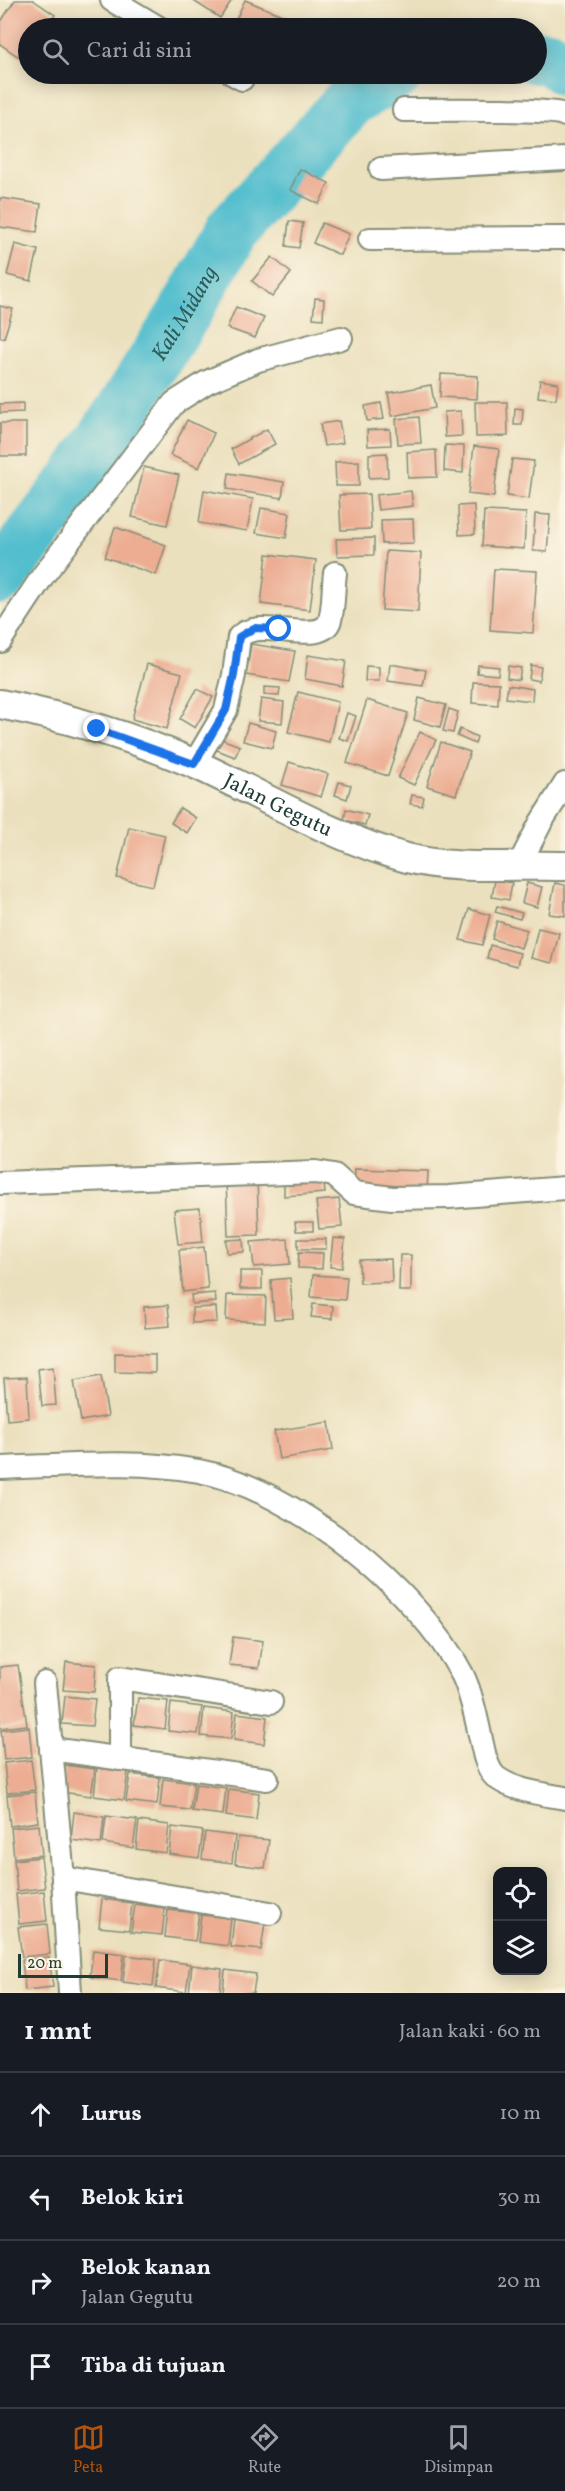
<!DOCTYPE html>
<html lang="id">
<head>
<meta charset="utf-8">
<style>
	:root { --surface:#171b24; --page:#20242c; --text:#f1f3f6; --muted:#9ea1a6; --line:#363941; --accent:#b45309 }
	body { margin:0; font-family:Vollkorn,serif; background:var(--page); color:var(--text) }
	.controls { position:absolute; right:18px; bottom:18px; display:grid; overflow:hidden; border-radius:12px; box-shadow:0 3px 15px #0003 }
	.controls button { width:54px; height:54px; display:grid; place-items:center; padding:0; border:0; border-bottom:2px solid var(--line); background:var(--surface); color:var(--text); font:30px sans-serif }
	.scale { position:absolute; left:18px; bottom:15px; width:90px; box-sizing:border-box; padding-left:6px; border:3px solid #1f3d34; border-top:0; font-size:16px; line-height:21px; white-space:nowrap; color:#1f3d34; -webkit-text-stroke:4px #fcf5e5; paint-order:stroke }
	.stop { position:absolute; width:18px; height:18px; margin:-14px; border:4px solid #1a73e8; border-radius:50%; background:#fff }
	.stop.end { background:#1a73e8; border-color:#fff; box-shadow:0 2px 6px #0008 }
	.list { margin:0; padding:0; list-style:none }
	h2 { display:flex; justify-content:space-between; align-items:center; height:78px; margin:0; padding:0 24px; font-size:26px }
	h2 small { font-size:20px; font-weight:400; color:var(--muted) }
	.list li { display:grid; grid-template-columns:39px 1fr auto; gap:18px; align-items:center; box-sizing:border-box; height:84px; padding:0 24px; border-top:2px solid var(--line) }
	.list b { display:block; font-size:22px; white-space:nowrap }
	.list p { margin:0; font-size:20px; white-space:nowrap; color:var(--muted) }
	.list em { font-size:20px; font-style:normal; color:var(--muted) }
	.icon { flex:none; width:33px; height:33px; fill:none; stroke:currentColor; stroke-width:2; stroke-linecap:round; stroke-linejoin:round }
	.map { position:relative; flex:none; width:565px; height:1993px; overflow:hidden }
	.search { position:absolute; background:var(--surface); box-shadow:0 3px 15px #0003; left:18px; right:18px; top:18px; height:66px; display:flex; align-items:center; gap:15px; box-sizing:border-box; padding:0 21px; border-radius:33px; color:var(--muted); font-size:22px }
	.sheet { height:414px; background:var(--surface) }
	nav { display:flex; justify-content:space-around; align-items:center; box-sizing:border-box; height:84px; border-top:2px solid var(--line); background:var(--surface); font-size:16px; color:var(--muted) }
	nav a { display:grid; justify-items:center; gap:3px }
	nav .on { color:var(--accent) }
	.map>svg:first-child { display:block }
	.lines { fill:none; stroke-linecap:round; stroke-linejoin:round }
	.river { stroke:#53bece; stroke-width:54 }
	.building { fill:#ecad93 }
	.minor-casing { stroke:#858e78; stroke-width:26 }
	.tertiary-casing { stroke:#858e78; stroke-width:32 }
	.minor { stroke:#fff; stroke-width:22 }
	.tertiary { stroke:#fff; stroke-width:28 }
	.route { stroke:#1a73e8; stroke-width:8 }
	.labels { text-anchor:middle; stroke-width:6; stroke-linejoin:round; paint-order:stroke }
	.street-label { font-size:21px; fill:#1f3d34; stroke:#fcf5e5 }
	.water-label { font-size:22px; font-style:italic; fill:#2c5d5a; stroke:#fcf5e5 }
</style>
</head>
<body>
<div class="map">
<svg width="565" height="1993" viewBox="0 0 565 1993">
	<rect width="100%" height="100%" fill="#fcf5e5"/>
	<filter id="ink" filterUnits="userSpaceOnUse"><feTurbulence type="fractalNoise" baseFrequency=".0167" numOctaves="2"/><feDisplacementMap in="SourceGraphic" scale="12" xChannelSelector="R" yChannelSelector="G"/><feConvolveMatrix kernelMatrix="1 2 1 2 8 2 1 2 1" color-interpolation-filters="sRGB"/></filter>
	<filter id="wash" filterUnits="userSpaceOnUse"><feTurbulence type="fractalNoise" baseFrequency=".008" numOctaves="4" result="noise"/><feDisplacementMap in="SourceGraphic" scale="24" xChannelSelector="R" yChannelSelector="G"/><feGaussianBlur stdDeviation="1.35" result="paint"/><feColorMatrix in="noise" values="0 0 0 0 0 0 0 0 0 0 0 0 0 0 0 0 0 1.4 0 .05"/><feComposite in="paint" operator="in"/></filter>
	<g filter="url(#wash)">
		<rect width="100%" height="100%" fill="#ebe0bd"/>
		<g class="lines">
			<g class="river">
				<path d="M536 57H548L565 69"/>
				<path id="s1" d="M0 577 72 484 126 405 184 314 232 230 352 99 396 74"/>
			</g>
		</g>
		<g id="blocks">
			<g class="building">
				<path d="M15 0H33L55 15 46 28H28V56L25 61 0 44V23Z"/>
				<path d="M192 0H232L220 18Z"/>
				<path d="M245 0 294 20 290 28H232Z"/>
				<path d="M300 169 329 183 319 204 290 190Z"/>
				<path d="M0 198 41 204 37 232 0 227Z"/>
				<path d="M289 221 303 223 299 248 286 246Z"/>
				<path d="M322 223 349 234 340 255 313 243Z"/>
				<path d="M15 244 38 250 31 281 7 275Z"/>
				<path d="M272 257 291 273 272 297 252 281Z"/>
				<path d="M315 298 324 299 323 319 313 318Z"/>
				<path d="M0 306 13 309 4 338 0 337Z"/>
				<path d="M236 307 264 318 255 338 227 328Z"/>
				<path d="M441 374 478 376 477 399 440 397Z"/>
				<path d="M540 380 558 383 556 399 538 397Z"/>
				<path d="M431 385 435 408 392 416 388 393Z"/>
				<path d="M475 402H507L508 436 476 437Z"/>
				<path d="M23 403V412L0 413V404Z"/>
				<path d="M381 403 384 419 367 421 365 406Z"/>
				<path d="M515 408 523 409 522 425H514Z"/>
				<path d="M461 411 462 436 445 437 444 412Z"/>
				<path d="M419 417 421 443 398 444 396 419Z"/>
				<path d="M187 420 214 433 199 468 170 455Z"/>
				<path d="M339 421 343 443 324 446 320 424Z"/>
				<rect x="0" y="423" width="26" height="33"/>
				<path d="M267 429 275 444 239 464 231 449Z"/>
				<path d="M390 429 391 445 368 446 367 430Z"/>
				<path d="M445 445 464 446 463 473 444 471Z"/>
				<path d="M474 446 499 449 494 497 468 494Z"/>
				<path d="M436 450 437 477 408 478 407 452Z"/>
				<path d="M387 453 388 477 369 478V454Z"/>
				<path d="M512 459 534 461 529 499 507 496Z"/>
				<path d="M359 461V486H336L335 462Z"/>
				<path d="M144 467 179 475 167 525 132 517Z"/>
				<path d="M229 473 284 482 282 498 227 489Z"/>
				<path d="M204 490 253 499 247 531 199 523Z"/>
				<path d="M411 491 413 506 378 510 376 495Z"/>
				<path d="M369 494 371 529 341 530 339 495Z"/>
				<path d="M474 505 475 534 459 535 458 506Z"/>
				<path d="M261 508 290 513 286 538 256 533Z"/>
				<path d="M484 511 526 513 524 549 482 546Z"/>
				<path d="M535 514 550 515 547 552 533 551Z"/>
				<path d="M413 519 414 543 382 544 381 520Z"/>
				<path d="M115 527 166 545 156 575 105 557Z"/>
				<path d="M374 538V555L337 556 336 539Z"/>
				<path d="M386 551 421 553 418 612 382 610Z"/>
				<path d="M267 554 316 560 310 610 261 604Z"/>
				<path d="M494 569 537 571 533 633 490 630Z"/>
				<path d="M251 644 295 651 289 682 246 675Z"/>
				<path d="M308 655 346 661 342 686 305 679Z"/>
				<path d="M147 664 182 673 167 729 132 719Z"/>
				<path d="M390 664 426 670 423 686 388 681Z"/>
				<path d="M478 665 499 667 498 675 477 673Z"/>
				<path d="M531 665 541 667 539 681 529 679Z"/>
				<path d="M366 666 379 667V681H365Z"/>
				<path d="M508 666 521 668 519 680 507 678Z"/>
				<path d="M473 682 499 683 498 705 472 703Z"/>
				<path d="M508 685 533 689 532 701 506 698Z"/>
				<path d="M264 687 280 688 279 696 264 695Z"/>
				<path d="M197 689 213 697 195 728 180 719Z"/>
				<path d="M298 692 338 702 329 742 288 732Z"/>
				<path d="M419 698 446 705 440 727 414 720Z"/>
				<path d="M261 699 284 702 282 723 258 721Z"/>
				<path d="M367 700 408 713 388 776 347 763Z"/>
				<path d="M449 709 458 712 453 733 443 731Z"/>
				<path d="M347 713 356 716 348 741 339 738Z"/>
				<path d="M248 723 276 731 272 748 243 741Z"/>
				<path d="M460 729 477 737 475 744 457 736Z"/>
				<path d="M420 732 436 740 414 785 398 778Z"/>
				<path d="M216 737 240 746 235 757 212 748Z"/>
				<path d="M441 742 470 752 456 795 427 786Z"/>
				<path d="M289 762 328 774 321 797 282 785Z"/>
				<path d="M339 782 351 785 347 799 335 795Z"/>
				<path d="M412 795 424 797 422 806 410 804Z"/>
				<path d="M180 808 196 818 187 833 171 823Z"/>
				<path d="M346 809 368 815 365 825 344 820Z"/>
				<path d="M129 827 165 835 153 886 117 878Z"/>
				<path d="M495 880 512 883 509 900 492 897Z"/>
				<path d="M527 883 542 887 537 907 522 903Z"/>
				<path d="M555 883 565 885V916L549 914Z"/>
				<path d="M497 906 522 913 520 919 495 912Z"/>
				<path d="M469 909 490 915 482 945 460 940Z"/>
				<path d="M497 921 527 930 521 948 492 939Z"/>
				<path d="M538 928 559 933 552 963 531 958Z"/>
				<path d="M490 945 520 953 517 966 487 958Z"/>
				<path d="M355 1169 428 1171 427 1193 354 1191Z"/>
				<path d="M323 1175 325 1193 284 1196V1177Z"/>
				<path d="M257 1178 259 1235 228 1236 226 1179Z"/>
				<path d="M339 1199 342 1227 319 1229 316 1201Z"/>
				<path d="M200 1208 203 1242 178 1244 174 1210Z"/>
				<path d="M295 1222H313V1231H296Z"/>
				<path d="M333 1238 345 1239 342 1268 330 1267Z"/>
				<path d="M243 1239 244 1252 227 1253 226 1240Z"/>
				<path d="M288 1239 290 1264 254 1267 251 1242Z"/>
				<rect x="298" y="1239" width="28" height="10"/>
				<path d="M204 1247 208 1289 183 1292 179 1250Z"/>
				<path d="M299 1252 323 1253 322 1269 298 1268Z"/>
				<path d="M400 1255H411V1291H399Z"/>
				<path d="M391 1259 392 1282 360 1283 359 1260Z"/>
				<rect x="240" y="1271" width="22" height="18"/>
				<path d="M313 1275 347 1277 345 1300 311 1297Z"/>
				<path d="M290 1278 293 1318 274 1319 271 1280Z"/>
				<path d="M215 1293 216 1302 192 1304 191 1295Z"/>
				<path d="M227 1295 266 1296 265 1322 226 1320Z"/>
				<path d="M313 1304 333 1306 332 1319 311 1317Z"/>
				<path d="M168 1305 170 1326 145 1328 144 1307Z"/>
				<path d="M216 1307 217 1322 192 1323V1308Z"/>
				<path d="M115 1353 155 1354V1373L115 1372Z"/>
				<path d="M53 1367 56 1405 42 1406 38 1369Z"/>
				<path d="M101 1376 108 1416 81 1421 74 1381Z"/>
				<path d="M27 1377 29 1418 7 1420 4 1378Z"/>
				<path d="M329 1422 333 1450 279 1459 274 1431Z"/>
				<path d="M233 1637 263 1641 259 1668 229 1665Z"/>
				<path d="M66 1662 96 1665 94 1692 63 1690Z"/>
				<path d="M18 1665 27 1725 0 1728V1667Z"/>
				<path d="M65 1696 95 1699 92 1726 62 1724Z"/>
				<path d="M138 1698 168 1701 165 1729 134 1725Z"/>
				<path d="M171 1703 202 1707 198 1734 168 1731Z"/>
				<path d="M204 1708 234 1712 231 1739 201 1736Z"/>
				<path d="M237 1713 267 1717 264 1744 234 1740Z"/>
				<path d="M29 1727 32 1757 4 1760 1 1730Z"/>
				<path d="M31 1760 35 1790 7 1793 4 1763Z"/>
				<path d="M65 1765 95 1769 91 1796 61 1792Z"/>
				<path d="M97 1768 128 1772 124 1800 94 1796Z"/>
				<path d="M130 1774 160 1778 157 1805 126 1801Z"/>
				<path d="M163 1779 194 1783 190 1810 160 1807Z"/>
				<path d="M196 1784 226 1788 223 1815 192 1811Z"/>
				<path d="M229 1789 259 1793 256 1820 226 1816Z"/>
				<path d="M35 1792 38 1822 10 1826 7 1795Z"/>
				<path d="M74 1812 104 1817 101 1844 71 1840Z"/>
				<path d="M106 1816 137 1820 133 1848 103 1843Z"/>
				<path d="M139 1821 169 1825 166 1853 136 1849Z"/>
				<path d="M39 1825 42 1855 14 1858 11 1828Z"/>
				<path d="M172 1827 203 1831 199 1858 169 1854Z"/>
				<path d="M205 1832 235 1836 232 1863 202 1859Z"/>
				<path d="M238 1837 269 1840 265 1868 235 1864Z"/>
				<path d="M41 1857 45 1888 17 1891 14 1860Z"/>
				<path d="M44 1891 47 1921 19 1924 16 1894Z"/>
				<path d="M102 1899 132 1903 129 1930 99 1927Z"/>
				<path d="M135 1904 165 1908 162 1935 131 1932Z"/>
				<path d="M168 1910 199 1913 195 1941 165 1937Z"/>
				<path d="M201 1915 231 1918 228 1946 198 1942Z"/>
				<path d="M234 1919 265 1923 261 1950 231 1947Z"/>
				<path d="M47 1924 50 1954 22 1957 18 1927Z"/>
				<path d="M93 1950 124 1954 121 1981 90 1977Z"/>
				<path d="M126 1955 156 1959 153 1986 123 1982Z"/>
				<path d="M49 1957 53 1987 25 1990 22 1960Z"/>
				<path d="M160 1960 190 1964 186 1992 156 1988Z"/>
				<path d="M192 1965 222 1969 220 1993H189Z"/>
				<path d="M225 1970 256 1974 253 1993H223Z"/>
			</g>
		</g>
	</g>
	<g filter="url(#ink)">
		<use href="#blocks" fill-opacity="0" stroke="#858e78" stroke-width="1.5"/>
		<g class="lines">
			<defs>
				<g id="minor">
					<path d="M112 0 159 28"/>
					<path d="M233 74 242 79"/>
					<path d="M404 110C427 110 553 108 565 115"/>
					<path d="M381 169 565 159"/>
					<path d="M370 239 565 238"/>
					<path d="M0 641 42 577 174 403 207 382 258 360 341 338"/>
					<path d="M194 764 226 710 234 675 239 637C260 615 321 648 330 620 334 606 333 588 335 573"/>
					<path d="M519 865 541 822 565 784"/>
					<path d="M0 1183 316 1172 334 1175 354 1193 392 1198 449 1197 565 1188"/>
					<path d="M0 1468C66 1466 134 1459 199 1471 294 1489 418 1590 462 1674 473 1695 479 1733 485 1757 488 1765 490 1773 497 1778 515 1791 543 1794 565 1798"/>
					<path d="M45 1683 63 1878 70 1993"/>
					<path d="M51 1749 267 1779"/>
					<path d="M120 1759V1678L271 1702"/>
					<path d="M63 1878 270 1913"/>
				</g>
				<g id="tertiary">
					<path id="s2" d="M0 704C66 717 133 737 195 764 263 795 335 839 407 858 457 871 513 864 565 866"/>
				</g>
			</defs>
			<use href="#minor" class="minor-casing"/>
			<use href="#tertiary" class="tertiary-casing"/>
			<use href="#minor" class="minor"/>
			<use href="#tertiary" class="tertiary"/>
		</g>
	</g>
	<g class="lines" filter="url(#ink)">
		<path class="route" d="M97 729 194 764 226 710 234 675 239 637 254 628 279 629"/>
	</g>
	<g class="labels">
		<g class="street-label">
			<text dy="7" stroke="none"><textPath href="#s2" startOffset="297">Jalan Gegutu</textPath></text>
		</g>
		<g class="water-label">
			<text dy="8" stroke="none"><textPath href="#s1" startOffset="322">Kali Midang</textPath></text>
		</g>
	</g>
</svg>
<div class="controls">
<button><svg class="icon" aria-label="locate" viewBox="0 0 24 24"><circle cx="12" cy="12" r="6"/><path d="M12 2v4M12 18v4M2 12h4M18 12h4"/></svg></button>
<button><svg class="icon" aria-label="layers" viewBox="0 0 24 24"><path d="M12 4l9 5-9 5-9-5zM3 14l9 5 9-5"/></svg></button>
</div>
<div class="scale">20 m</div>
<div class="stop" style="left:279px;top:629px"></div>
<div class="stop end" style="left:97px;top:729px"></div>
<div class="search"><svg class="icon" aria-label="search" viewBox="0 0 24 24"><circle cx="10" cy="10" r="6"/><path d="M15 15l6 6"/></svg>Cari di sini</div>
</div>
<section class="sheet">
<h2>1 mnt<small>Jalan kaki · 60 m</small></h2>
<ul class="list">
<li><svg class="icon" aria-label="ahead" viewBox="0 0 24 24"><path d="M12 20V5M6 11l6-6 6 6"/></svg><div><b>Lurus</b></div><em>10 m</em></li>
<li><svg class="icon" aria-label="left" viewBox="0 0 24 24"><path d="M17 20v-9H6M10 6l-5 5 5 5"/></svg><div><b>Belok kiri</b></div><em>30 m</em></li>
<li><svg class="icon" aria-label="right" viewBox="0 0 24 24"><path d="M7 20v-9h11M14 6l5 5-5 5"/></svg><div><b>Belok kanan</b><p>Jalan Gegutu</p></div><em>20 m</em></li>
<li><svg class="icon" aria-label="arrive" viewBox="0 0 24 24"><path d="M6 21V4h12l-3 4 3 4H6"/></svg><div><b>Tiba di tujuan</b></div></li>
</ul>
</section>
<nav>
<a class="on"><svg class="icon" aria-label="map" viewBox="0 0 24 24"><path d="M3 6l6-2 6 2 6-2v14l-6 2-6-2-6 2zM9 4v14M15 6v14"/></svg>Peta</a>
<a><svg class="icon" aria-label="directions" viewBox="0 0 24 24"><path d="M12 3l9 9-9 9-9-9zM9 14v-3h6M13 9l2 2-2 2"/></svg>Rute</a>
<a><svg class="icon" aria-label="saved" viewBox="0 0 24 24"><path d="M7 4h10v16l-5-4-5 4z"/></svg>Disimpan</a>
</nav>
</body>
</html>
